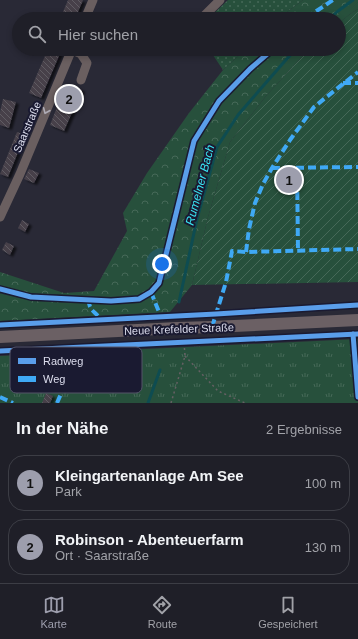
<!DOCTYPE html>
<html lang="de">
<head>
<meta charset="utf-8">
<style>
	:root { --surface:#1f1f28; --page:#272730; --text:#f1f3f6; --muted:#a1a2a8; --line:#3c3d45; --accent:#9d9ead }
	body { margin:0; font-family:Helvetica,sans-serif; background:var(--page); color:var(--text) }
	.you { position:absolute; left:162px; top:264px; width:14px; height:14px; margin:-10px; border:3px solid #fff; border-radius:50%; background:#1a73e8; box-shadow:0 0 0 6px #1a73e833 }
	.badge { display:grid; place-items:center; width:26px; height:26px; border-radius:50%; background:var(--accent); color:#111; font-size:13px; font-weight:700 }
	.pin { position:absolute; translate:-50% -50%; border:2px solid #fff; box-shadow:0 1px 4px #0006 }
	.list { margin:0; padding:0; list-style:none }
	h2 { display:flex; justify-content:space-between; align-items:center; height:52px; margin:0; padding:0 16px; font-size:17px }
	h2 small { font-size:13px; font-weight:400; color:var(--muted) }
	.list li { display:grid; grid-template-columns:26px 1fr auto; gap:12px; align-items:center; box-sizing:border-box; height:56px; margin:0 8px 8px; padding:0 8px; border:1px solid var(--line); border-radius:16px }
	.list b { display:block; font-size:15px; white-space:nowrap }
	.list p { margin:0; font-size:13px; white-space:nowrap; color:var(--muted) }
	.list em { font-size:13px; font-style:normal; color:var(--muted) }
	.icon { flex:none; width:22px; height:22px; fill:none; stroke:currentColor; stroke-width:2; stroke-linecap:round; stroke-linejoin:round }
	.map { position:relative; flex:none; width:358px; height:403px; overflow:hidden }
	.search { position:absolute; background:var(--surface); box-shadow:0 2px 6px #0003; left:12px; right:12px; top:12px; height:44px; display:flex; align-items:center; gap:10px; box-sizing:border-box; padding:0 14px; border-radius:22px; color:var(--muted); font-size:15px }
	.sheet { height:180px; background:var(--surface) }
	nav { display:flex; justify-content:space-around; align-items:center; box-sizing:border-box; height:56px; border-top:1px solid var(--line); background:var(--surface); font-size:11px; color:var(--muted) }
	nav a { display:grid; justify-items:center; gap:2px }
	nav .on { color:var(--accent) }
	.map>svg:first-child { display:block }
	.grass { fill:url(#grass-dots) }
	.forest { fill:url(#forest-crowns) }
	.park { fill:url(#park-tufts) }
	.garden { fill:url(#garden-furrows) }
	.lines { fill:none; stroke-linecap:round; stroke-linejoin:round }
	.stream { stroke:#0e4c51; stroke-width:3 }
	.building { fill:url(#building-back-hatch); filter:url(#shadow) }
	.path { stroke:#666064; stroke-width:1.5; stroke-dasharray:2 3; stroke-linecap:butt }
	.minor { stroke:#6a5f60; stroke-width:9 }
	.major { stroke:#6b6064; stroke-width:12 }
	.quiet { stroke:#3fa9f5; stroke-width:4; stroke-dasharray:8 4; stroke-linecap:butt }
	.cycleway-casing { stroke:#1a1a31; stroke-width:8 }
	.cycleway { stroke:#5a9eea; stroke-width:5 }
	.oneway { stroke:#aeabb5 }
	.labels { text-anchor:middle; stroke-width:4; stroke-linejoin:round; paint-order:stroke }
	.street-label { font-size:11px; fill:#dcdded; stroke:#1a1a31 }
	.water-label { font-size:12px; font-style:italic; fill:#3ae7f5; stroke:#1a1a31 }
	.key { fill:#1a1a31; stroke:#545469; stroke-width:1 }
	.key-label { font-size:11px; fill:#dcdded }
</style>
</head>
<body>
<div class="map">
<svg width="358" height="403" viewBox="0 0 358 403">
	<defs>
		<pattern id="grass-dots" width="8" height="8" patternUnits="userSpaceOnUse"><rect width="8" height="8" fill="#27503c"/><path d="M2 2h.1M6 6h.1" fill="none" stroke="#466958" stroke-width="1.8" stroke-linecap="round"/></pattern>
		<pattern id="forest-crowns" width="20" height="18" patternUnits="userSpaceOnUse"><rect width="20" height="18" fill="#27503c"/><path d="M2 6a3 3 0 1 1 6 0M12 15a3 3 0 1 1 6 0" fill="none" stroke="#466958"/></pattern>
		<pattern id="park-tufts" width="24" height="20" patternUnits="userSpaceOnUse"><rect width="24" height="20" fill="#27503c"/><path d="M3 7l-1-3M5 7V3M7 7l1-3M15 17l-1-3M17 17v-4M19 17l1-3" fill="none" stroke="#466958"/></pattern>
		<pattern id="garden-furrows" width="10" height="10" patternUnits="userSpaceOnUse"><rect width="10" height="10" fill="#27503c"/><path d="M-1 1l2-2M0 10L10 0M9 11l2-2" fill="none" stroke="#466958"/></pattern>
		<pattern id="building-back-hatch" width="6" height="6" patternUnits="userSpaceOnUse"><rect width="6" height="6" fill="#46414a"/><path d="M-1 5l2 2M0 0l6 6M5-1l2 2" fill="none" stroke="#605c64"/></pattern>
		<filter id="shadow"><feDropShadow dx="3" dy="2" stdDeviation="1" flood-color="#0009"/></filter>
	</defs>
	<rect width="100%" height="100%" fill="#292936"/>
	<g class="grass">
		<path d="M228 0H303L278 19H208Z"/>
		<path d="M217 49H246L223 70 213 55Z"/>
	</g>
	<g class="forest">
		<path d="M303 0H358V9L350 14 339 23V19H278Z"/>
		<path d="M246 49H309L266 96 230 142 208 217 192 285 170 312 0 321V272L64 293 94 291 127 231 123 213 147 173 189 113 223 70Z"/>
	</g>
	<path class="park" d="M358 339V403H0V356Z"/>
	<path class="garden" d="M358 9V282L192 285 208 217 230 142 266 96 309 49H339V23L350 14Z"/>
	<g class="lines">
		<g class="stream">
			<path d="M329 19 338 11 353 0"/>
			<path d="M179 302 197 219 217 147 238 115 284 62 296 49"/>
			<path d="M148 403 160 370"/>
		</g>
	</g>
	<g class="building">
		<path d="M68 0H83L75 19H60Z"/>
		<path d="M48 49H62L41 98 29 93Z"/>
		<path d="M66 84 82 90 64 131 50 125Z"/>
		<path d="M3 99 16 102 9 128 0 125V112Z"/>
		<path d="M17 132 25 135 8 177 0 174Z"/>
		<path d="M29 169 39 173 34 183 24 179Z"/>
		<path d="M22 220 29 224 25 232 18 228Z"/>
		<path d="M6 242 14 246 10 255 2 250Z"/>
		<path d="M46 393 53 396 50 403H42Z"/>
	</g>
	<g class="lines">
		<g class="path">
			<path d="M185 356 218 391 245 403"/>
			<path d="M171 403 185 356 184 342"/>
		</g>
		<g class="minor">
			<path d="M85 19 93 0"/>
			<path d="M201 19 220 0"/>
			<path d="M72 50 81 54 87 63 81 80"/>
			<path d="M0 217 20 174 72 49"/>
		</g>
		<path class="major" d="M0 337 177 328 212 327 358 320"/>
		<g class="quiet">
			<path d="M307 19 312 14 333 0"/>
			<path d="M343 83H358"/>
			<path d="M272 168 358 167"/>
			<path d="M297 168 298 251"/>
			<path d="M246 252 249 229 255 203 263 184 272 168 290 140 314 107 358 72"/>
			<path d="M151 292 161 317"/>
			<path d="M89 299C88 312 97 311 100 320"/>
			<path d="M212 327 226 282 232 251 246 252 358 249"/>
			<path d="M0 397 13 403"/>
			<path d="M57 403 80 351V347"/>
		</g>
		<defs>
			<g id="cycleway">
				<path d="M0 289 31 297 111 301 139 299 151 292 159 283 194 141 219 101 250 69 273 49"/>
				<path d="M0 325 216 314 358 305"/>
				<path d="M353 334 358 397"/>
				<path d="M0 351 358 334"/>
			</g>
		</defs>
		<use href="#cycleway" class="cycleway-casing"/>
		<use href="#cycleway" class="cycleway"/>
	</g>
	<defs><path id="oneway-chevron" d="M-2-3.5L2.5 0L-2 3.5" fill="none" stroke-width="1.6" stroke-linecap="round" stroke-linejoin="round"/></defs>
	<use class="oneway" href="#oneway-chevron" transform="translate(46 111) rotate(113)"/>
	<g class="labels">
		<g class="street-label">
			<text transform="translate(27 127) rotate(-67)" y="4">Saarstraße</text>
			<text transform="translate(179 329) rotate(-2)" y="4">Neue Krefelder Straße</text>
		</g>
		<g class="water-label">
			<text transform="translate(200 185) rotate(-75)" y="4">Rumelner Bach</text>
		</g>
	</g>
	<rect x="10" y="347" width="132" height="46" rx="6" class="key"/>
	<rect x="18" y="358" width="18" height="6" fill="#5a9eea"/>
	<rect x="18" y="376" width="18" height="6" fill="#3fa9f5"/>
	<g class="key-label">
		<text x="43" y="365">Radweg</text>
		<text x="43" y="383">Weg</text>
	</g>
</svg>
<div class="you"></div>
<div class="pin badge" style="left:289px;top:180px">1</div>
<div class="pin badge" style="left:69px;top:99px">2</div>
<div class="search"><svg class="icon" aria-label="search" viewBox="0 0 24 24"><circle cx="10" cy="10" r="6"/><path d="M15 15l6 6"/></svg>Hier suchen</div>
</div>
<section class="sheet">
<h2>In der Nähe<small>2 Ergebnisse</small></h2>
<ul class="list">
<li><span class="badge">1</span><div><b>Kleingartenanlage Am See</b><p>Park</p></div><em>100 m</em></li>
<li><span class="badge">2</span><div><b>Robinson - Abenteuerfarm</b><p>Ort · Saarstraße</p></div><em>130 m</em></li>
</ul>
</section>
<nav>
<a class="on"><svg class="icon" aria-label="map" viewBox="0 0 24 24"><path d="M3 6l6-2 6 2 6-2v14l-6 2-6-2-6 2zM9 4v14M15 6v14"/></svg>Karte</a>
<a><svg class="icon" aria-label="directions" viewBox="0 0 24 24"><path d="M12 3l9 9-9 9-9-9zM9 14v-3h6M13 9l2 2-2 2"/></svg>Route</a>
<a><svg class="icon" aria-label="saved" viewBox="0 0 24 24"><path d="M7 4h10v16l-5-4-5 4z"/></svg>Gespeichert</a>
</nav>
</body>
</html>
